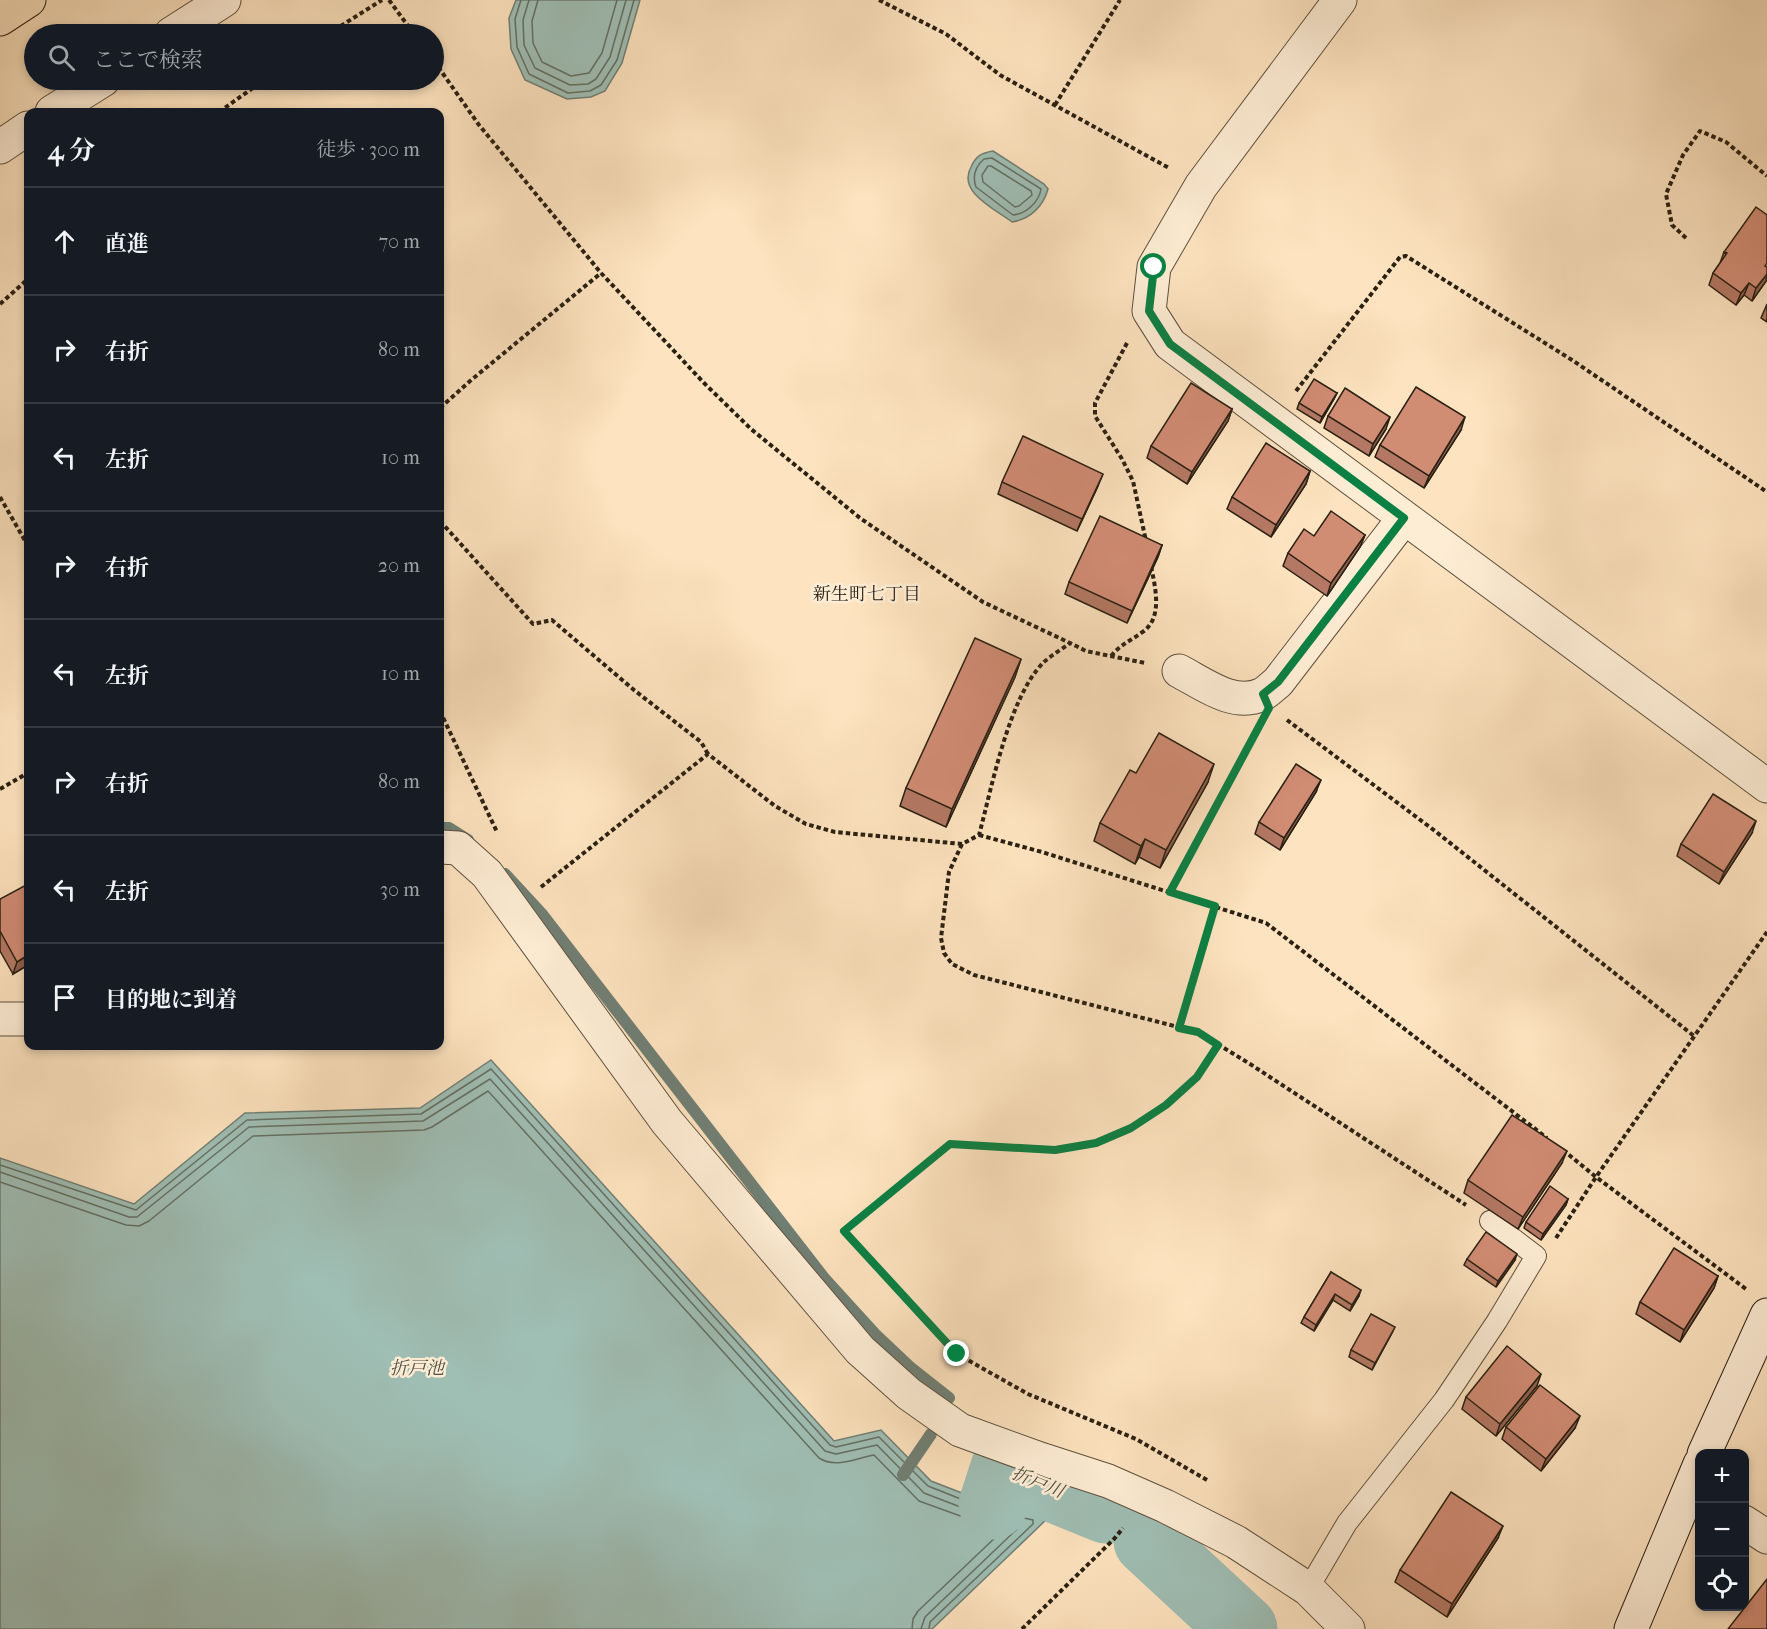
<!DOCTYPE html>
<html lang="ja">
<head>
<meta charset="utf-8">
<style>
	:root { --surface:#171b24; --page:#242831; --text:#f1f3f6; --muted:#9ea1a6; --line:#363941 }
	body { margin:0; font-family:"IM FELL French Canon","Noto Serif JP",serif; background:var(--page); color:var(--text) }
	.controls { position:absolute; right:18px; bottom:18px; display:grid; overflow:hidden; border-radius:12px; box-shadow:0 3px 9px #0003 }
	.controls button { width:54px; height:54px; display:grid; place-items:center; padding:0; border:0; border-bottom:2px solid var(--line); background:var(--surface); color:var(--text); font:30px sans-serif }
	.stop { position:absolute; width:18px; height:18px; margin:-14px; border:4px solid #0b8043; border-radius:50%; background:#fff }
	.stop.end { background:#0b8043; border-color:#fff; box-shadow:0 2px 6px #0008 }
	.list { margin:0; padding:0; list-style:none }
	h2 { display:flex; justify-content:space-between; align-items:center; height:78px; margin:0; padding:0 24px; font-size:26px }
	h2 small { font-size:20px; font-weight:400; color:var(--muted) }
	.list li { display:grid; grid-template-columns:39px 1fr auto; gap:18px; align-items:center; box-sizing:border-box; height:108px; padding:0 24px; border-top:2px solid var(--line) }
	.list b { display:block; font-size:22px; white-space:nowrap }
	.list em { font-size:20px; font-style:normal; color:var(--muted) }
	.icon { flex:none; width:33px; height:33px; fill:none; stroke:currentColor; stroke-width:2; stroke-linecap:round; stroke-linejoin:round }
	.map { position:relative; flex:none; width:1767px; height:1629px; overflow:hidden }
	.search { position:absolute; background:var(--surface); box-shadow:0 3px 9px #0003; left:24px; top:24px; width:420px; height:66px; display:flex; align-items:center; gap:15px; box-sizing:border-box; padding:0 21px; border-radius:33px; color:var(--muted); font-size:22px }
	.panel { position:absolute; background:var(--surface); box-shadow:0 3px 9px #0003; left:24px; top:108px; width:420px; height:942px; border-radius:12px }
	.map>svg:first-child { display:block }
	.water { fill:#9fbeb4; stroke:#707f74; stroke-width:1.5 }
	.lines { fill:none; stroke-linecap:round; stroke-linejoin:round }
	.shore { stroke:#646f64; stroke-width:1.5 }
	.stream { stroke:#707f74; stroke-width:12 }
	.river { stroke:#9fbeb4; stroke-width:69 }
	.service-casing { stroke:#5f513e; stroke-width:22 }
	.minor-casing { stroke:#5f513e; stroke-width:35 }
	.secondary-casing { stroke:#2a2013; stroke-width:35 }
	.motorway-casing { stroke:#2a2013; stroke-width:35 }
	.path { stroke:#2a2013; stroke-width:4; stroke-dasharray:4.5 3; stroke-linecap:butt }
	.service { stroke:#feedd5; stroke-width:20 }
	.minor { stroke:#feedd5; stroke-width:33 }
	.secondary { stroke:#feedd5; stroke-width:33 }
	.motorway { stroke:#fde3bf; stroke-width:33 }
	.wall { fill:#b47864; stroke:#2a2013; stroke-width:1.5 }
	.shaded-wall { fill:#926251; stroke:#2a2013; stroke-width:1.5 }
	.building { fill:#d18c74; stroke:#2a2013; stroke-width:1.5 }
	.route { stroke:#0b8043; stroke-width:8 }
	.labels { text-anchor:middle; stroke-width:5; stroke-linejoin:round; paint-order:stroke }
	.neighbourhood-label { font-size:18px; fill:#2a2013; stroke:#feedd5 }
	.water-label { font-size:18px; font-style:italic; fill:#4d4f43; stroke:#feedd5 }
</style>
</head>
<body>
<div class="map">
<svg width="1767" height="1629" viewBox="0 0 1767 1629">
	<rect width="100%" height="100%" fill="#fde3bf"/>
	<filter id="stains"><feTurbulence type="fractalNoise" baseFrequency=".00333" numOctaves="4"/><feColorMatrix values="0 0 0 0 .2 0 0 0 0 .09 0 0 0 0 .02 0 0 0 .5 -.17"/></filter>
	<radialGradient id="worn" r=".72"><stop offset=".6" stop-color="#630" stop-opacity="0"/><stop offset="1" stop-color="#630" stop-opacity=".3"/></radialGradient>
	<g class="water">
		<path d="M516 0H640L622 63 605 91 591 97 567 99 525 80 511 49 509 18Z"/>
		<path d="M993 151 1044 184 1048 189C1043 207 1030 219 1012 222 995 209 957 192 971 167 976 156 981 153 993 151Z"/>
		<path d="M491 1060 834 1441 881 1430 931 1481 993 1505 1049 1517 932 1629H0V1158L134 1204 245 1113 420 1108Z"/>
	</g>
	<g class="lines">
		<g class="shore">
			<path d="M521 0 515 19 517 47 529 74 568 93 590 91 601 85 617 60 634 0"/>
			<path d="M529 0 523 20 524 45 535 68 570 85 588 84 596 79 610 57 626 0"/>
			<path d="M538 0 532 21 533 43 542 62 571 76 589 73 602 53 617 0"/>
			<path d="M992 158 1041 189C1039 202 1026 214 1013 215L976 187C972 176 975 167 984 159Z"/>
			<path d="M988 166H991L1031 191 1032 195 1019 206 1015 207 983 182 982 175Z"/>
			<path d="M0 1165 136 1210 247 1120 421 1114 491 1069 830 1445 836 1447 879 1437 928 1486 991 1511 1033 1520V1524L930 1622 929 1629"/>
			<path d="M0 1172 129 1217H137L249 1127 423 1121 490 1079 825 1451 836 1454 877 1445 924 1493 989 1518 1018 1525 1017 1529 925 1617 921 1629"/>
			<path d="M0 1182 126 1225 139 1226 149 1221 253 1136 424 1130 432 1127 488 1091 819 1458C836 1469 856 1458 874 1455L919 1501 999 1530V1534L918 1611 913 1619 912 1629"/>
		</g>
		<g class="stream">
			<path d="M440 828H449L468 840"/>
			<path d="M505 874 541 913 824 1278 875 1334 911 1368 949 1398"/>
			<path d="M903 1475 931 1434"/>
		</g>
		<g class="river">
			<path d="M993 1505 1005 1468 1106 1509"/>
			<path d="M1148 1541 1243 1629"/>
		</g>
		<defs>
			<path id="service" d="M1308 1589 1347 1523 1444 1400 1497 1321 1536 1256 1490 1221"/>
			<g id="minor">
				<path d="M1340 0 1201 186 1154 267 1149 311 1170 344 1767 786"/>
				<path d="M171 34 224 0"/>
				<path d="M52 112 103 80"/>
				<path d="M0 147 28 128"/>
				<path d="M1179 671C1204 684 1234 708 1263 694 1268 691 1273 686 1278 682L1404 518"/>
				<path d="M440 847 458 848 487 874 667 1122 860 1350 909 1394 960 1430 1040 1459 1108 1481 1165 1506 1236 1542 1308 1589 1348 1629"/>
				<path d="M0 1019H28"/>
				<path d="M1744 1522 1767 1537"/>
			</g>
			<g id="secondary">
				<path d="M1704 1454 1767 1315"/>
				<path d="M1631 1629 1700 1464"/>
			</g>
			<path id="motorway" d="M0 19 29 0"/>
		</defs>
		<use href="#service" class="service-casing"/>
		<use href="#minor" class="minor-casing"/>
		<use href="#secondary" class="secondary-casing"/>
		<use href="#motorway" class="motorway-casing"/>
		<g class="path">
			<path d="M389 0 414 34"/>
			<path d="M879 0 946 34 1000 75 1169 168"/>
			<path d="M328 34 382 0"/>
			<path d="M434 61 479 125 601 273 704 383 751 429 860 518 983 602 1070 643"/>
			<path d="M1055 105 1120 0"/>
			<path d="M219 112 264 80"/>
			<path d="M1686 238 1672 225 1666 194 1683 155 1700 131 1726 142 1767 176"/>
			<path d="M0 304 28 279"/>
			<path d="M1127 343 1095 403V416L1122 459 1133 481 1146 541"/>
			<path d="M1296 391 1400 257 1406 256 1572 360 1767 492"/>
			<path d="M440 408 470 381 601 273"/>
			<path d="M0 497 28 546"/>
			<path d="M440 521 533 624 552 620 634 690 701 742 708 754"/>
			<path d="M1111 656C1120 645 1130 641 1141 633 1164 619 1155 587 1151 566"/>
			<path d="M440 711 497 832"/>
			<path d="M1287 720 1435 831 1694 1036"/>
			<path d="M0 789 28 773"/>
			<path d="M979 835 1042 852 1266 923 1547 1138"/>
			<path d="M962 844 949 872 941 938 944 953 952 964 974 975 1198 1032 1250 1064 1466 1205"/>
			<path d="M541 887 708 754 775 806 806 824 835 832 962 844 979 835C992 787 1009 696 1044 662 1052 655 1062 649 1070 643L1086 651 1145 663"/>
			<path d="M1170 892 1255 734"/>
			<path d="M1180 1028 1215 906"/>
			<path d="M1563 1150 1596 1177 1746 1289"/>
			<path d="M1556 1238 1596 1177 1767 932"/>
			<path d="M1207 1480 1136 1439 1028 1394 957 1354 844 1231 950 1144 1055 1150 1096 1143 1131 1128 1166 1105 1197 1077 1218 1045"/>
			<path d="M1022 1629 1114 1539 1123 1528"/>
		</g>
		<use href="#service" class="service"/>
		<use href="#minor" class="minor"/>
		<use href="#secondary" class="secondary"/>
		<use href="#motorway" class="motorway"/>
	</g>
	<g class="wall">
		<path d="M1724 252 1766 281 1752 301 1744 295 1736 305 1709 285 1713 273 1720 263Z"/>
		<path d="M1767 304V322L1761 318Z"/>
		<path d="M1337 393 1334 399 1320 423 1297 409 1299 403Z"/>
		<path d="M1232 409 1228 421 1187 484 1147 458 1151 446Z"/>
		<path d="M1328 416 1386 429 1369 456 1324 428Z"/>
		<path d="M1461 430 1424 488 1375 457 1380 445Z"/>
		<path d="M1310 471 1306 484 1271 537 1227 509 1232 497Z"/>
		<path d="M1002 482 1098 486 1077 531 998 494Z"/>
		<path d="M1365 535 1360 547 1327 596 1283 566 1288 553 1314 536Z"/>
		<path d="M1162 545 1158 557 1127 623 1065 594 1069 582Z"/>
		<path d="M1021 659 1015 677 946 827 900 806 906 788Z"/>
		<path d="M1136 773 1208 782 1160 868 1139 857 1135 864 1094 841 1100 823Z"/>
		<path d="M1316 792 1280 850 1255 834 1259 822Z"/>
		<path d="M1752 833 1719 884 1677 856 1681 844Z"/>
		<path d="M0 899 28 965 13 974 0 951Z"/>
		<path d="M1562 1163 1518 1229 1464 1193 1468 1180Z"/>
		<path d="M1568 1199 1566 1205 1541 1240 1524 1228 1526 1222Z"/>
		<path d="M1467 1259 1515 1260 1496 1287 1464 1265Z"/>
		<path d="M1331 1272 1359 1296 1350 1311 1333 1300 1314 1331 1301 1323 1304 1317Z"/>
		<path d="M1718 1276 1714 1288 1680 1342 1636 1314 1640 1302Z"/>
		<path d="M1392 1333 1372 1370 1349 1357 1351 1350Z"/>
		<path d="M1537 1386 1496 1436 1462 1409 1466 1397Z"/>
		<path d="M1506 1427 1575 1428 1541 1471 1502 1439Z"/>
		<path d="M1498 1538 1447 1617 1395 1582 1400 1570Z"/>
	</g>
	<g class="shaded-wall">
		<path d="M1767 274 1766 281 1752 301 1756 288Z"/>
		<path d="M1749 283 1744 295 1736 305 1741 293Z"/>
		<path d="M1337 393 1334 399 1320 423 1322 417Z"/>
		<path d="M1232 409 1228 421 1187 484 1192 472Z"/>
		<path d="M1390 417 1386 429 1369 456 1373 444Z"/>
		<path d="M1465 417 1461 430 1424 488 1429 476Z"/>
		<path d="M1310 471 1306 484 1271 537 1276 525Z"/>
		<path d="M1103 474 1098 486 1077 531 1082 519Z"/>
		<path d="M1365 535 1360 547 1327 596 1331 583Z"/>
		<path d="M1162 545 1158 557 1127 623 1132 611Z"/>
		<path d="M1021 659 1015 677 946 827 952 809Z"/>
		<path d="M1214 764 1208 782 1160 868 1166 850Z"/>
		<path d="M1321 780 1316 792 1280 850 1284 838Z"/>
		<path d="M1756 821 1752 833 1719 884 1724 872Z"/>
		<path d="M1145 839 1139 857 1135 864 1141 846Z"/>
		<path d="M28 955V965L13 974 17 962Z"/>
		<path d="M1567 1151 1562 1163 1518 1229 1523 1217Z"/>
		<path d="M1568 1199 1566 1205 1541 1240 1543 1234Z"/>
		<path d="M1517 1254 1515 1260 1496 1287 1498 1281Z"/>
		<path d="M1718 1276 1714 1288 1680 1342 1684 1330Z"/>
		<path d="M1361 1290 1359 1296 1350 1311 1352 1305Z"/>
		<path d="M1335 1294 1333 1300 1314 1331 1316 1325Z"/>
		<path d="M1395 1327 1392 1333 1372 1370 1375 1363Z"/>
		<path d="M1541 1374 1537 1386 1496 1436 1500 1424Z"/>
		<path d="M1580 1416 1575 1428 1541 1471 1546 1459Z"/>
		<path d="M1503 1526 1498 1538 1447 1617 1452 1604Z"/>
	</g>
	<g class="building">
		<path d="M1756 207 1767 215V263L1765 266 1767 267V274L1756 288 1749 283 1741 293 1713 273 1727 253 1724 252Z"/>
		<path d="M1314 379 1337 393 1322 417 1299 403Z"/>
		<path d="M1191 383 1232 409 1192 472 1151 446Z"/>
		<path d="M1416 387 1465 417 1429 476 1380 445Z"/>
		<path d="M1345 388 1390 417 1373 444 1328 416Z"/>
		<path d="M1023 436 1103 474 1082 519 1002 482Z"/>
		<path d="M1266 443 1310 471 1276 525 1232 497Z"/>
		<path d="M1331 511 1365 535 1331 583 1288 553 1304 529 1314 536Z"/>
		<path d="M1100 516 1162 545 1132 611 1069 582Z"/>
		<path d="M975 638 1021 659 952 809 906 788Z"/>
		<path d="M1159 733 1214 764 1166 850 1145 839 1141 846 1100 823 1130 770 1136 773Z"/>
		<path d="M1296 764 1321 780 1284 838 1259 822Z"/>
		<path d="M1713 794 1756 821 1724 872 1681 844Z"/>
		<path d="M28 884V955L17 962 0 931V899Z"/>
		<path d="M1512 1115 1567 1151 1523 1217 1468 1180Z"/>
		<path d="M1550 1186 1568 1199 1543 1234 1526 1222Z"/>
		<path d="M1486 1232 1517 1254 1498 1281 1467 1259Z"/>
		<path d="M1674 1248 1718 1276 1684 1330 1640 1302Z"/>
		<path d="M1331 1272 1361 1290 1352 1305 1335 1294 1316 1325 1304 1317Z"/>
		<path d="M1371 1314 1395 1327 1375 1363 1351 1350Z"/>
		<path d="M1507 1346 1541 1374 1500 1424 1466 1397Z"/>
		<path d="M1540 1385 1580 1416 1546 1459 1506 1427Z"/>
		<path d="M1451 1492 1503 1526 1452 1604 1400 1570Z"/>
		<path d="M1767 1579V1629H1728Z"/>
	</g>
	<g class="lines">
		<path class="route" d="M957 1354 844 1231 950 1144 1055 1150 1096 1143 1131 1128 1166 1105 1197 1077 1218 1045 1198 1032 1179 1028 1215 906 1170 892 1269 708 1263 694 1278 682 1404 518 1170 344 1149 311 1154 267"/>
	</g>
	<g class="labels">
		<g class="neighbourhood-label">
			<text x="867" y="600">新生町七丁目</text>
		</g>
		<g class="water-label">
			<text x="417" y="1374">折戸池</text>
			<text transform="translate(1038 1482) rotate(22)" y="6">折戸川</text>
		</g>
	</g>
	<rect width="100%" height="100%" filter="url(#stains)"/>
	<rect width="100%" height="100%" fill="url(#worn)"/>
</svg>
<div class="controls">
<button>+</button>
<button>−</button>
<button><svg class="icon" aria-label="locate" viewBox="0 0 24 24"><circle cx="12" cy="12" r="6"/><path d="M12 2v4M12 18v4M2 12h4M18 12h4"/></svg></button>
</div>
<div class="stop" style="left:1154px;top:267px"></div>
<div class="stop end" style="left:957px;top:1354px"></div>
<div class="search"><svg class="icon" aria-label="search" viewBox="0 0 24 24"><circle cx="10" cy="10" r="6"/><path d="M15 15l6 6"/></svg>ここで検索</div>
<section class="panel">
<h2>4 分<small>徒歩 · 300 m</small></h2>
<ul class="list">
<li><svg class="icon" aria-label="ahead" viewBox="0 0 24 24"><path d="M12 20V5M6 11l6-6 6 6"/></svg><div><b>直進</b></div><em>70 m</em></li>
<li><svg class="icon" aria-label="right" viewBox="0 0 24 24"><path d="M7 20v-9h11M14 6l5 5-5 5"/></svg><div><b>右折</b></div><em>80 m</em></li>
<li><svg class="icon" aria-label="left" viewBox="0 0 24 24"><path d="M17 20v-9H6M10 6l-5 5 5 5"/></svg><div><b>左折</b></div><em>10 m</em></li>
<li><svg class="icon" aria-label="right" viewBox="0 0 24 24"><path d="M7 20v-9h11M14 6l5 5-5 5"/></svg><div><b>右折</b></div><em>20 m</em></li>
<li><svg class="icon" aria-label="left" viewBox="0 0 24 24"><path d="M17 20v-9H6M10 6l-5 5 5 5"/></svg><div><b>左折</b></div><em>10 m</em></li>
<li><svg class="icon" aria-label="right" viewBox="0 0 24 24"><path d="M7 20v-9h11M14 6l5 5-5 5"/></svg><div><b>右折</b></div><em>80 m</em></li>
<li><svg class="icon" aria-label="left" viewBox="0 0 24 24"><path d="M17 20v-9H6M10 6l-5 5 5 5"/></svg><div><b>左折</b></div><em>30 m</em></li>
<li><svg class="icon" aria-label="arrive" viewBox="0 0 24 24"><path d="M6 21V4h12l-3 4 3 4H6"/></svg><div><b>目的地に到着</b></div></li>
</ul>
</section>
</div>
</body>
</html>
